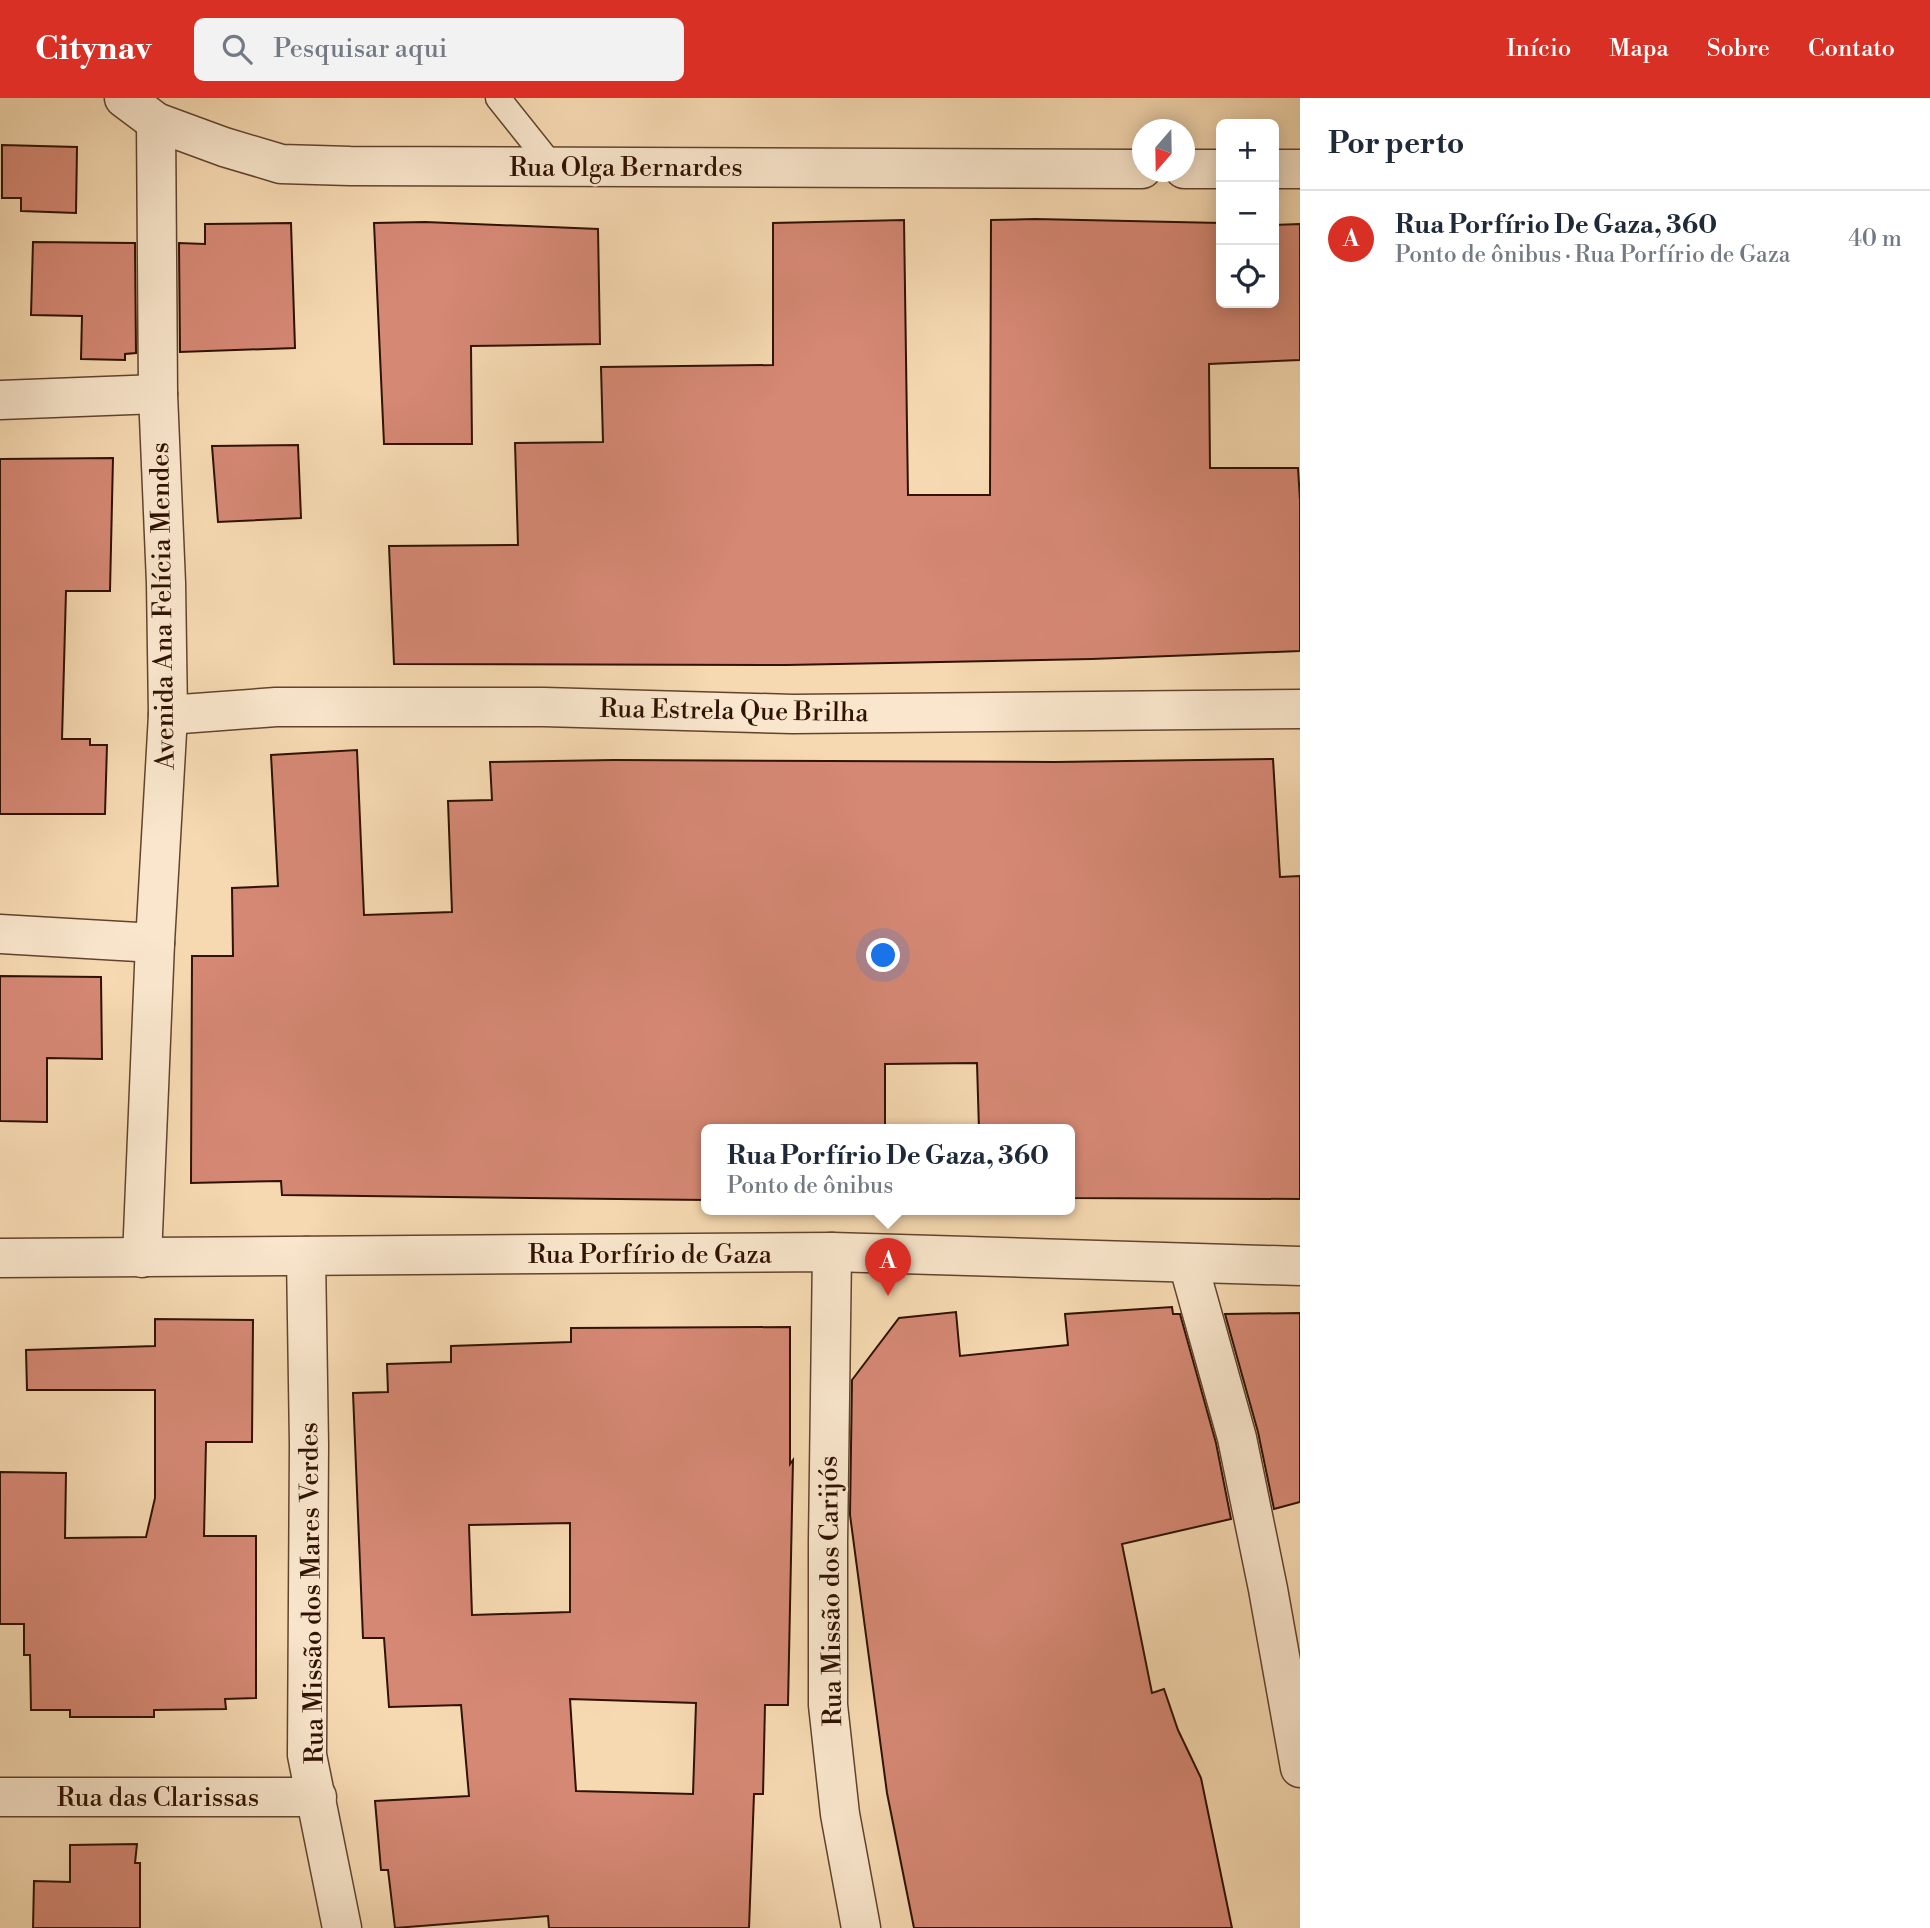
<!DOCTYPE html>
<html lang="pt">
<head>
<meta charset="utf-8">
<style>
	:root { --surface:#fff; --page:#f2f2f3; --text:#1f2937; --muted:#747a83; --line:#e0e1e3; --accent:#d93025 }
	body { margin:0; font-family:"Libre Bodoni",serif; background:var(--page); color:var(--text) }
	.controls { position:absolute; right:21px; top:21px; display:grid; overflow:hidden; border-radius:10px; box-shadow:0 4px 18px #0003 }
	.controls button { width:63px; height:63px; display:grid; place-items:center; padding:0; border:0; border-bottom:2px solid var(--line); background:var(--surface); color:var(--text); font:35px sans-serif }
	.compass { position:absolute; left:1132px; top:21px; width:63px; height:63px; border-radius:50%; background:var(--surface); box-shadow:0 4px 18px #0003; rotate:200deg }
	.you { position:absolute; left:884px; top:858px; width:24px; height:24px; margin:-18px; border:5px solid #fff; border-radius:50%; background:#1a73e8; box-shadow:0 0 0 10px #1a73e833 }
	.badge { display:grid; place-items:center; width:46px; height:46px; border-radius:50%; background:var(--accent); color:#fff; font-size:23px; font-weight:700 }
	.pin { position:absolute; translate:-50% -58px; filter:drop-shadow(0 2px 4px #0008) }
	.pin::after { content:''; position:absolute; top:37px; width:24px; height:21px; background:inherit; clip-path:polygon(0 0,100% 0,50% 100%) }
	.popup { position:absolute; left:701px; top:1026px; width:374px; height:91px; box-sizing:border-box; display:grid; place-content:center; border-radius:10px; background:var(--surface); filter:drop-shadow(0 2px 5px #0005); font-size:23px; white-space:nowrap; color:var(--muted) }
	.popup b { font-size:26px; color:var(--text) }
	.popup::after { content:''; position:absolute; left:50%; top:100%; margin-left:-14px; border:14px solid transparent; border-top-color:var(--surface) }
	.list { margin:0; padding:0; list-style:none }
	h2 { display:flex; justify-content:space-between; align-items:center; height:91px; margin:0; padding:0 28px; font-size:30px }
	h2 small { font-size:23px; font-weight:400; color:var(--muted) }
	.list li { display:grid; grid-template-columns:46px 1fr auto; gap:21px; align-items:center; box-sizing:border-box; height:98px; padding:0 28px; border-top:2px solid var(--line) }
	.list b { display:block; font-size:26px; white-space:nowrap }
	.list p { margin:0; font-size:23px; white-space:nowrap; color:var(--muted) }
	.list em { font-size:23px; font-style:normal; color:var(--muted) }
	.icon { flex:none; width:38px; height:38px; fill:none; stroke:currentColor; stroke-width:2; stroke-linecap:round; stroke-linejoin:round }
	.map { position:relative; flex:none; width:1300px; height:1830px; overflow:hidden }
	header { display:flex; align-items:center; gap:42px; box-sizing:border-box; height:98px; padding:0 35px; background:var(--accent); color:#fff }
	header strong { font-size:33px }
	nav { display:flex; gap:38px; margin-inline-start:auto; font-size:24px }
	.search { width:490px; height:63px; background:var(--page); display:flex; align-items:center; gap:18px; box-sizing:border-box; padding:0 24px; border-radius:10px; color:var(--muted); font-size:26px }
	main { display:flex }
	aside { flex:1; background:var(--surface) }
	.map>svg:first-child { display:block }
	.building { fill:#d58874; stroke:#2f1202; stroke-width:2; fill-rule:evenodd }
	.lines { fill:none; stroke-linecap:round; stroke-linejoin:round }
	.service-casing { stroke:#61442e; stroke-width:27 }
	.minor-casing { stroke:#61442e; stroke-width:41 }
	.service { stroke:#f9e6cc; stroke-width:24 }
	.minor { stroke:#f9e6cc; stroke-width:38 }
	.labels { text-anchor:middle; stroke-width:5; stroke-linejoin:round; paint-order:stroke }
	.street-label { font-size:26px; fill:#2f1202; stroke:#f9e6cc }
</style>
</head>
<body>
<header>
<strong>Citynav</strong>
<div class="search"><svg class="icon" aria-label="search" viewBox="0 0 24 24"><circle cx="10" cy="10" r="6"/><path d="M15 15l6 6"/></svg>Pesquisar aqui</div>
<nav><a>Início</a><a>Mapa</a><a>Sobre</a><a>Contato</a></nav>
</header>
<main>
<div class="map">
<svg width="1300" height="1830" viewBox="0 0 1300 1830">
	<rect width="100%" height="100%" fill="#f6d9b1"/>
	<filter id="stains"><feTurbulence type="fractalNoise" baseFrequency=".00286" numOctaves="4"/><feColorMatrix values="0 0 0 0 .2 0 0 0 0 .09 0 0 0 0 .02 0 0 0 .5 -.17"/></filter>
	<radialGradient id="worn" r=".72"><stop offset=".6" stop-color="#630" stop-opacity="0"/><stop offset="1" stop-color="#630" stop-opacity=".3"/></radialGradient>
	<g class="building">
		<path d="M2 47 77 49 76 115 21 113V100H2Z"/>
		<path d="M1035 121 1221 125V205H1274V127L1300 126V262L1209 266 1210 370H1298L1300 402V553L1092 561 786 567 394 566 389 448 518 447 515 345 603 344 601 269 773 267V125L904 122 908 397H990L991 122Z"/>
		<path d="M425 124 598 131 600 246 471 248 472 346H384L374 125Z"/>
		<path d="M291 125 295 250 180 254 179 145 205 146V126Z"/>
		<path d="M33 144 135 145 136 255 125 256V262L81 261 82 218 31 217Z"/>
		<path d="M298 347 301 420 218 424 212 348Z"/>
		<path d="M113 360 110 493H66L62 641H90V647H107L105 716H0V361Z"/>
		<path d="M357 652 364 817 452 814 448 703 492 702 490 664 614 662 1055 664 1273 661 1280 779 1300 778V1101L1070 1100V1032H979L977 965 885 966V1032H706V1102L282 1097 281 1083 191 1085 192 858H233L232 790 278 788 271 657Z"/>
		<path d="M0 878 101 879 102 961 47 960V1024L0 1023Z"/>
		<path d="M1172 1209 1173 1216H1180L1216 1345 1231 1421 1122 1446 1152 1595 1164 1591 1178 1632 1201 1680 1232 1830H914L887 1695 850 1417 852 1282 899 1220 956 1214 960 1258 1068 1247 1065 1216Z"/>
		<path d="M1300 1215V1404L1274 1411 1258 1334 1225 1216Z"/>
		<path d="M155 1221 253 1222 252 1344H206L204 1438H256V1600L225 1601 226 1611 154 1612V1619H70V1612H31L30 1557H24V1526H0V1374L66 1375 65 1440 146 1439 155 1400V1292H27L26 1252 155 1248Z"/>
		<path d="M790 1229V1366L793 1362 788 1607H765L763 1696H754L749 1830H549L548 1818 395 1830 388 1772H381L375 1703 469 1698 461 1607 389 1609 384 1540H363L353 1295 388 1294 387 1266 451 1264V1248L571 1244V1230ZM570 1425V1514L472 1517 469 1427ZM570 1601 696 1605 693 1696 576 1693Z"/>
		<path d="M137 1746 135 1765H140V1830H33L34 1783 70 1784V1747Z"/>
	</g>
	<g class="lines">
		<defs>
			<path id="service" d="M498 0 553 69"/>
			<g id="minor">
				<path d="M124 0 156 24 224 49 281 66 350 68 1142 71"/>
				<path d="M1184 71H1221"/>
				<path d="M1274 71H1300"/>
				<path d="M0 302 158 296"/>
				<path d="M168 617 276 609H544L793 616 1300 611"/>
				<path d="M0 836 155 845"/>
				<path d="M832 1154 828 1444V1607L840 1716 861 1830"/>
				<path d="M306 1158 309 1347 307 1657 342 1830"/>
				<path d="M0 1160 832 1154 1300 1168"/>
				<path d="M142 1160 155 845 168 617 166 485 158 296 156 24"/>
				<path d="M1188 1165 1237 1340 1268 1491 1300 1670"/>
				<path d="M0 1699H317"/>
			</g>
		</defs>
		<use href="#service" class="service-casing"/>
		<use href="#minor" class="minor-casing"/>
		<use href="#service" class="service"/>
		<use href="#minor" class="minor"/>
	</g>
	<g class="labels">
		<g class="street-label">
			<text x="626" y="78">Rua Olga Bernardes</text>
			<text transform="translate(162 508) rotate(-91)" y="9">Avenida Ana Felícia Mendes</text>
			<text transform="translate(734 612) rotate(1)" y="9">Rua Estrela Que Brilha</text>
			<text x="650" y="1165">Rua Porfírio de Gaza</text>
			<text transform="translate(830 1493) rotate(-91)" y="9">Rua Missão dos Carijós</text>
			<text transform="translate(311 1495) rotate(-91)" y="9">Rua Missão dos Mares Verdes</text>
			<text x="158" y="1708">Rua das Clarissas</text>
		</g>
	</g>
	<rect width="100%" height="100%" filter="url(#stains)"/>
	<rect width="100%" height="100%" fill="url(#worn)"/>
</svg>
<div class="controls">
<button>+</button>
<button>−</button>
<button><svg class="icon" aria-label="locate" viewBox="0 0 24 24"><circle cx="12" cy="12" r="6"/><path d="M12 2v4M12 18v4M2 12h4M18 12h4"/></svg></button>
</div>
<svg class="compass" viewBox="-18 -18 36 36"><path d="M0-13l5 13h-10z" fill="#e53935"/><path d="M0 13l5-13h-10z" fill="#747a83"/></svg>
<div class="you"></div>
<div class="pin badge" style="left:888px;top:1198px">A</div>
<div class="popup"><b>Rua Porfírio De Gaza, 360</b>Ponto de ônibus</div>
</div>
<aside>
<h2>Por perto<small></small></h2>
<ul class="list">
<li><span class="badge">A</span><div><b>Rua Porfírio De Gaza, 360</b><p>Ponto de ônibus · Rua Porfírio de Gaza</p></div><em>40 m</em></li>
</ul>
</aside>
</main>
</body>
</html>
